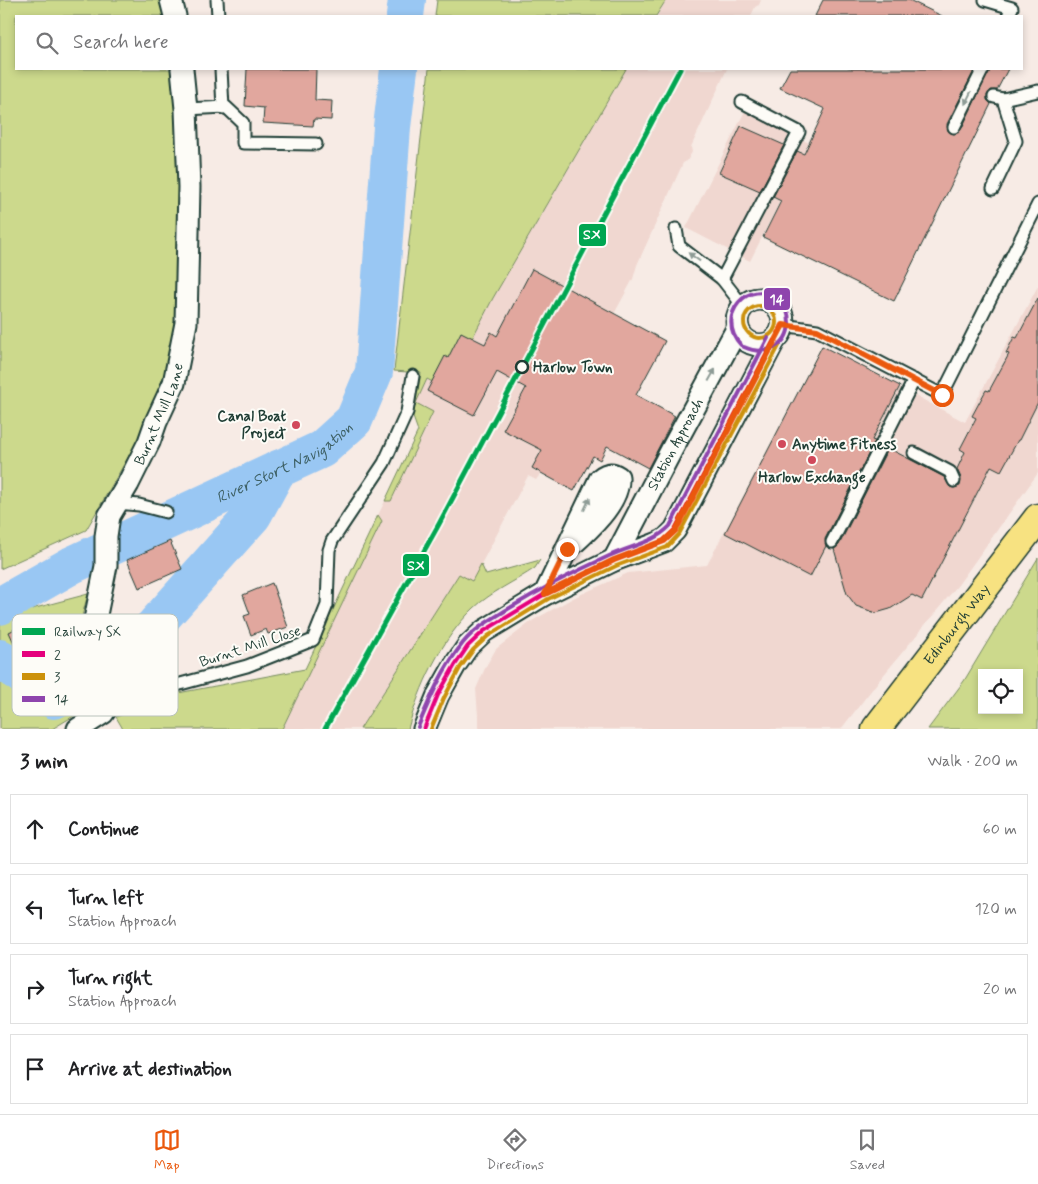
<!DOCTYPE html>
<html lang="en">
<head>
<meta charset="utf-8">
<style>
	:root { --surface:#fff; --page:#f6f6f6; --text:#202124; --muted:#757577; --line:#e0e0e0; --accent:#ea580c }
	body { margin:0; font-family:Mynerve,sans-serif; background:var(--page); color:var(--text) }
	.controls { position:absolute; right:15px; bottom:15px; display:grid; overflow:hidden; border-radius:0px; box-shadow:0 2px 8px #0003 }
	.controls button { width:45px; height:45px; display:grid; place-items:center; padding:0; border:0; border-bottom:1px solid var(--line); background:var(--surface); color:var(--text); font:25px sans-serif }
	.stop { position:absolute; width:15px; height:15px; margin:-11px; border:4px solid #ea580c; border-radius:50%; background:#fff }
	.stop.end { background:#ea580c; border-color:#fff; box-shadow:0 1px 5px #0008 }
	.list { margin:0; padding:0; list-style:none }
	h2 { display:flex; justify-content:space-between; align-items:center; height:65px; margin:0; padding:0 20px; font-size:21px }
	h2 small { font-size:16px; font-weight:400; color:var(--muted) }
	.list li { display:grid; grid-template-columns:32px 1fr auto; gap:15px; align-items:center; box-sizing:border-box; height:70px; margin:0 10px 10px; padding:0 10px; border:1px solid var(--line); border-radius:0px }
	.list b { display:block; font-size:19px; white-space:nowrap }
	.list p { margin:0; font-size:16px; white-space:nowrap; color:var(--muted) }
	.list em { font-size:16px; font-style:normal; color:var(--muted) }
	.icon { flex:none; width:28px; height:28px; fill:none; stroke:currentColor; stroke-width:2; stroke-linecap:round; stroke-linejoin:round }
	.map { position:relative; flex:none; width:1038px; height:729px; overflow:hidden }
	.search { position:absolute; background:var(--surface); box-shadow:0 2px 8px #0003; left:15px; right:15px; top:15px; height:55px; display:flex; align-items:center; gap:12px; box-sizing:border-box; padding:0 18px; border-radius:0px; color:var(--muted); font-size:19px }
	.sheet { height:385px; background:var(--surface) }
	nav { display:flex; justify-content:space-around; align-items:center; box-sizing:border-box; height:70px; border-top:1px solid var(--line); background:var(--surface); font-size:14px; color:var(--muted) }
	nav a { display:grid; justify-items:center; gap:2px }
	nav .on { color:var(--accent) }
	.map>svg:first-child { display:block }
	.built { fill:#f0d7d0 }
	.green { fill:#ccd98c; stroke:#768b60; fill-rule:evenodd }
	.water { fill:#99c7f3; stroke:#6890a7 }
	.lines { fill:none; stroke-linecap:round; stroke-linejoin:round }
	.river { stroke:#99c7f3; stroke-width:38 }
	.building { fill:#e1a79e; stroke:#1f3d34 }
	.lane-casing { stroke:#1f3d34; stroke-width:15 }
	.street-casing { stroke:#1f3d34; stroke-width:25 }
	.highway-casing { stroke:#1f3d34; stroke-width:31 }
	.lane { stroke:#fdfcf7; stroke-width:11 }
	.street { stroke:#fdfcf7; stroke-width:21 }
	.highway { stroke:#f7e281; stroke-width:28 }
	.bus-1-casing { stroke:#fdfcf7; stroke-width:8 }
	.bus-2-casing { stroke:#fdfcf7; stroke-width:8 }
	.bus-3-casing { stroke:#fdfcf7; stroke-width:8 }
	.bus-1 { stroke:#e5007d; stroke-width:4 }
	.bus-2 { stroke:#cc910a; stroke-width:4 }
	.bus-3 { stroke:#8e44ad; stroke-width:4 }
	.rail-1-casing { stroke:#fdfcf7; stroke-width:9 }
	.rail-1 { stroke:#00a651; stroke-width:5 }
	.oneway { fill:#8e9c96 }
	.route { stroke:#ea580c; stroke-width:6 }
	.stop-dot { fill:#fdfcf7; stroke:#1f3d34; stroke-width:2.5 }
	.poi-dot { fill:#d1495b; stroke:#fdfcf7; stroke-width:2 }
	.labels { text-anchor:middle; stroke-width:4; stroke-linejoin:round; paint-order:stroke }
	.stop-label { font-size:15px; font-weight:bold; fill:#1f3d34; stroke:#fdfcf7; text-anchor:start }
	.street-label { font-size:15px; fill:#1f3d34; stroke:#fdfcf7 }
	.poi-label { font-size:15px; font-weight:bold; fill:#1f3d34; stroke:#fdfcf7; text-anchor:end }
	.water-label { font-size:16px; font-style:italic; fill:#3e6064; stroke:#fdfcf7 }
	.key { fill:#fdfcf7; stroke:#bac3bc; stroke-width:1 }
	.key-label { font-size:14px; fill:#1f3d34 }
	.line-badge { stroke:#fdfcf7; stroke-width:2 }
	.badge-label { font-size:14px; text-anchor:middle; font-weight:bold; fill:#fff }
</style>
</head>
<body>
<div class="map">
<svg width="1038" height="729" viewBox="0 0 1038 729">
	<rect width="100%" height="100%" fill="#f7ebe5"/>
	<filter id="ink" filterUnits="userSpaceOnUse"><feTurbulence type="fractalNoise" baseFrequency=".02" numOctaves="2"/><feDisplacementMap in="SourceGraphic" scale="10" xChannelSelector="R" yChannelSelector="G"/><feConvolveMatrix kernelMatrix="1 2 1 2 8 2 1 2 1" color-interpolation-filters="sRGB"/></filter>
	<g filter="url(#ink)">
		<g class="built">
			<path d="M666 0H761L759 5 755 7 751 16H657Z"/>
			<path d="M626 69H727L691 147 692 152 687 161 683 163 637 265 633 279 614 314 665 341 656 357 649 354 636 380 643 383 636 395 600 460 592 457 574 491 541 473 536 480 528 476 472 581 459 574 360 729H282L381 521 378 515 385 501H391L433 413 416 403 427 379 446 388 493 298Z"/>
			<path d="M745 111 809 143 750 261 686 228Z"/>
			<path d="M1038 286V473L958 585 877 683 841 729H479L476 689 486 666 496 649 532 621 573 598 628 573 707 565 822 346 965 422Z"/>
		</g>
		<g class="green">
			<path d="M0 0H165L168 16H16V69H176L182 285 172 356 141 435 86 530 0 569Z"/>
			<path d="M437 0H666L656 16H435Z"/>
			<path d="M429 69H626L493 298 446 389 427 379 416 403 433 412 391 501H385L418 431 413 417 421 373 394 371Z"/>
			<path d="M378 515 382 521 282 729H123L116 717 173 694 305 669Z"/>
			<path d="M1038 558V729H928L964 681ZM982 673H1019V710H982Z"/>
			<path d="M540 560 535 568C516 581 491 592 474 608 442 638 419 687 408 729H360L459 574 472 581 481 564 486 575Z"/>
			<path d="M88 594C80 624 72 644 86 673 92 684 95 685 97 698L87 708 52 729H0V623L28 610Z"/>
		</g>
		<path class="water" d="M216 492 220 500 129 542 127 535Z"/>
		<g class="lines">
			<g class="river">
				<path d="M405 16 407 0"/>
				<path id="s1" d="M0 606 72 565 322 449 354 420 374 372 392 127 399 69"/>
				<path d="M0 658 54 700 119 660 155 625 253 515 278 469"/>
			</g>
		</g>
		<g class="building">
			<path d="M823 0H909L942 16H815Z"/>
			<path d="M247 69H316L315 100 332 101 331 120 314 119 313 126 263 123 264 108 245 106Z"/>
			<path d="M790 69H975L947 124 948 131 954 134 961 130 990 69H1008L997 90H991L987 95V100L991 104 894 301 763 237 781 201 773 197 797 151 804 154 825 109 780 88Z"/>
			<path d="M741 126 784 145 760 191 719 173Z"/>
			<path d="M532 269 665 341 636 395 675 416 648 468 607 446 600 460 593 456 574 491 532 468 542 450 503 430 526 388 497 372 474 415 427 391 445 356 448 358 461 332 485 344 491 332 497 336Z"/>
			<path d="M1038 298V402L1019 440H1018L1001 471 991 466 922 600 912 595 890 609 876 613 856 606 847 594 834 549 839 545 888 448 944 477 950 487 954 488 960 486 961 478 957 469 965 452 960 449 976 418 972 416 986 390 989 391 1009 354 1006 353 1014 337 1017 338Z"/>
			<path d="M822 346 900 386 872 440 875 441 825 539 826 546 810 577 725 533Z"/>
			<path d="M170 541 182 569 139 588 127 560Z"/>
			<path d="M272 583 288 627 268 634 266 629 251 635 244 616 250 614 243 595Z"/>
			<path d="M27 623 43 658 25 667 9 632Z"/>
		</g>
		<g class="lines">
			<defs>
				<g id="lane">
					<path d="M217 0 218 16"/>
					<path d="M985 0 1012 8 1008 16"/>
					<path d="M221 69 223 108"/>
					<path d="M994 97 1003 99 1038 91"/>
					<path d="M186 109 226 107 243 123V143L316 144"/>
					<path d="M954 127 983 69"/>
					<path d="M993 189 1016 141 1003 99"/>
					<path d="M676 229 679 246 722 279 743 306"/>
					<path d="M722 279 799 132 742 102"/>
					<path d="M783 325 817 330 942 395 1038 204"/>
					<path d="M914 453 950 472 954 481"/>
					<path d="M117 503 139 505 166 512"/>
					<path d="M832 542 914 380"/>
					<path d="M110 703 118 704 173 686 247 666 313 640 327 605 329 550 332 541 384 463 407 412 413 376"/>
				</g>
				<g id="street">
					<path d="M171 0 175 16"/>
					<circle cx="760" cy="322" r="23"/>
					<path id="s2" d="M614 560 672 449 737 329"/>
					<path d="M545 594 600 479C606 474 611 472 618 477 620 503 585 533 567 549"/>
					<path id="s3" d="M78 729 103 713 112 699 89 655V649L106 566V536L109 516 128 484 149 442 156 422 174 383 186 323 189 187 186 109 182 69"/>
					<path d="M424 729 438 695 455 665 468 646 484 631 545 594 614 560 664 541 675 530 774 341"/>
				</g>
				<g id="highway">
					<path id="s4" d="M876 729 1038 518"/>
				</g>
			</defs>
			<use href="#lane" class="lane-casing"/>
			<use href="#street" class="street-casing"/>
			<use href="#highway" class="highway-casing"/>
			<use href="#lane" class="lane"/>
			<use href="#street" class="street"/>
			<use href="#highway" class="highway"/>
			<defs>
				<path id="bus-1" d="M424 729 438 695 455 665 468 646 484 631 545 594 614 560 664 541 675 530 774 341"/>
				<g id="bus-2">
					<circle cx="760" cy="322" r="16"/>
					<path d="M431 729 444 698 460 668 473 650 488 636 548 599 616 566 667 547 679 534 780 344"/>
				</g>
				<g id="bus-3">
					<path d="M741 345C714 317 749 275 779 300 786 305 789 314 789 323 788 348 764 356 744 347"/>
					<path d="M418 727C430 698 443 668 463 643 475 628 492 619 508 609 541 589 574 572 609 556 630 546 654 543 670 526L768 338"/>
				</g>
			</defs>
			<use href="#bus-1" class="bus-1-casing"/>
			<use href="#bus-2" class="bus-2-casing"/>
			<use href="#bus-3" class="bus-3-casing"/>
			<use href="#bus-1" class="bus-1"/>
			<use href="#bus-2" class="bus-2"/>
			<use href="#bus-3" class="bus-3"/>
			<defs>
				<path id="rail-1" d="M325 729 439 524 680 69"/>
			</defs>
			<use href="#rail-1" class="rail-1-casing"/>
			<use href="#rail-1" class="rail-1"/>
		</g>
		<defs><path id="oneway-solid" d="M-6-.8H1V-3.2L6.5 0L1 3.2V.8H-6Z" transform="scale(1.25)"/></defs>
		<g class="oneway">
			<use href="#oneway-solid" transform="translate(968 98) rotate(116)"/>
			<use href="#oneway-solid" transform="translate(694 257) rotate(-144)"/>
			<use href="#oneway-solid" transform="translate(712 375) rotate(-61)"/>
			<use href="#oneway-solid" transform="translate(587 504) rotate(-65)"/>
		</g>
	</g>
	<g class="lines" filter="url(#ink)">
		<path class="route" d="M567 549 545 594 614 560 664 541 676 530 783 325 817 330 942 395"/>
	</g>
	<circle class="stop-dot" cx="522" cy="367" r="6"/>
	<g class="poi-dot">
		<circle cx="296" cy="425" r="5"/>
		<circle cx="782" cy="444" r="5"/>
		<circle cx="812" cy="460" r="5"/>
	</g>
	<g class="labels">
		<g class="stop-label">
			<text x="533" y="372">Harlow Town</text>
		</g>
		<g class="street-label">
			<text dy="5" stroke="none"><textPath href="#s3" startOffset="351">Burnt Mill Lane</textPath></text>
			<text dy="5" stroke="none"><textPath href="#s2" startOffset="131">Station Approach</textPath></text>
			<text dy="5" stroke="none"><textPath href="#s4" startOffset="132">Edinburgh Way</textPath></text>
			<text transform="translate(250 646) rotate(-18)" y="5">Burnt Mill Close</text>
		</g>
		<g class="poi-label">
			<text x="286" y="421">Canal Boat<tspan x="286" dy="17">Project</tspan></text>
			<text x="792" y="449" text-anchor="start">Anytime Fitness</text>
			<text x="812" y="482" text-anchor="middle">Harlow Exchange</text>
		</g>
		<g class="water-label">
			<text dy="6" stroke="none"><textPath href="#s1" startOffset="319">River Stort Navigation</textPath></text>
		</g>
	</g>
	<rect x="12" y="614" width="166" height="102" rx="8" class="key"/>
	<rect x="22" y="628" width="23" height="7" fill="#00a651"/>
	<rect x="22" y="651" width="23" height="6" fill="#e5007d"/>
	<rect x="22" y="673" width="23" height="7" fill="#cc910a"/>
	<rect x="22" y="696" width="23" height="6" fill="#8e44ad"/>
	<g class="key-label">
		<text x="54" y="636">Railway SX</text>
		<text x="54" y="659">2</text>
		<text x="54" y="681">3</text>
		<text x="54" y="704">14</text>
	</g>
	<g class="line-badge">
		<rect x="578" y="223" width="29" height="24" rx="5" fill="#00a651"/>
		<rect x="763" y="287" width="28" height="24" rx="5" fill="#8e44ad"/>
		<rect x="402" y="553" width="28" height="24" rx="5" fill="#00a651"/>
	</g>
	<g class="badge-label">
		<text x="592" y="239">SX</text>
		<text x="777" y="304">14</text>
		<text x="416" y="570">SX</text>
	</g>
</svg>
<div class="controls">
<button><svg class="icon" aria-label="locate" viewBox="0 0 24 24"><circle cx="12" cy="12" r="6"/><path d="M12 2v4M12 18v4M2 12h4M18 12h4"/></svg></button>
</div>
<div class="stop" style="left:942px;top:395px"></div>
<div class="stop end" style="left:567px;top:549px"></div>
<div class="search"><svg class="icon" aria-label="search" viewBox="0 0 24 24"><circle cx="10" cy="10" r="6"/><path d="M15 15l6 6"/></svg>Search here</div>
</div>
<section class="sheet">
<h2>3 min<small>Walk · 200 m</small></h2>
<ul class="list">
<li><svg class="icon" aria-label="ahead" viewBox="0 0 24 24"><path d="M12 20V5M6 11l6-6 6 6"/></svg><div><b>Continue</b></div><em>60 m</em></li>
<li><svg class="icon" aria-label="left" viewBox="0 0 24 24"><path d="M17 20v-9H6M10 6l-5 5 5 5"/></svg><div><b>Turn left</b><p>Station Approach</p></div><em>120 m</em></li>
<li><svg class="icon" aria-label="right" viewBox="0 0 24 24"><path d="M7 20v-9h11M14 6l5 5-5 5"/></svg><div><b>Turn right</b><p>Station Approach</p></div><em>20 m</em></li>
<li><svg class="icon" aria-label="arrive" viewBox="0 0 24 24"><path d="M6 21V4h12l-3 4 3 4H6"/></svg><div><b>Arrive at destination</b></div></li>
</ul>
</section>
<nav>
<a class="on"><svg class="icon" aria-label="map" viewBox="0 0 24 24"><path d="M3 6l6-2 6 2 6-2v14l-6 2-6-2-6 2zM9 4v14M15 6v14"/></svg>Map</a>
<a><svg class="icon" aria-label="directions" viewBox="0 0 24 24"><path d="M12 3l9 9-9 9-9-9zM9 14v-3h6M13 9l2 2-2 2"/></svg>Directions</a>
<a><svg class="icon" aria-label="saved" viewBox="0 0 24 24"><path d="M7 4h10v16l-5-4-5 4z"/></svg>Saved</a>
</nav>
</body>
</html>
